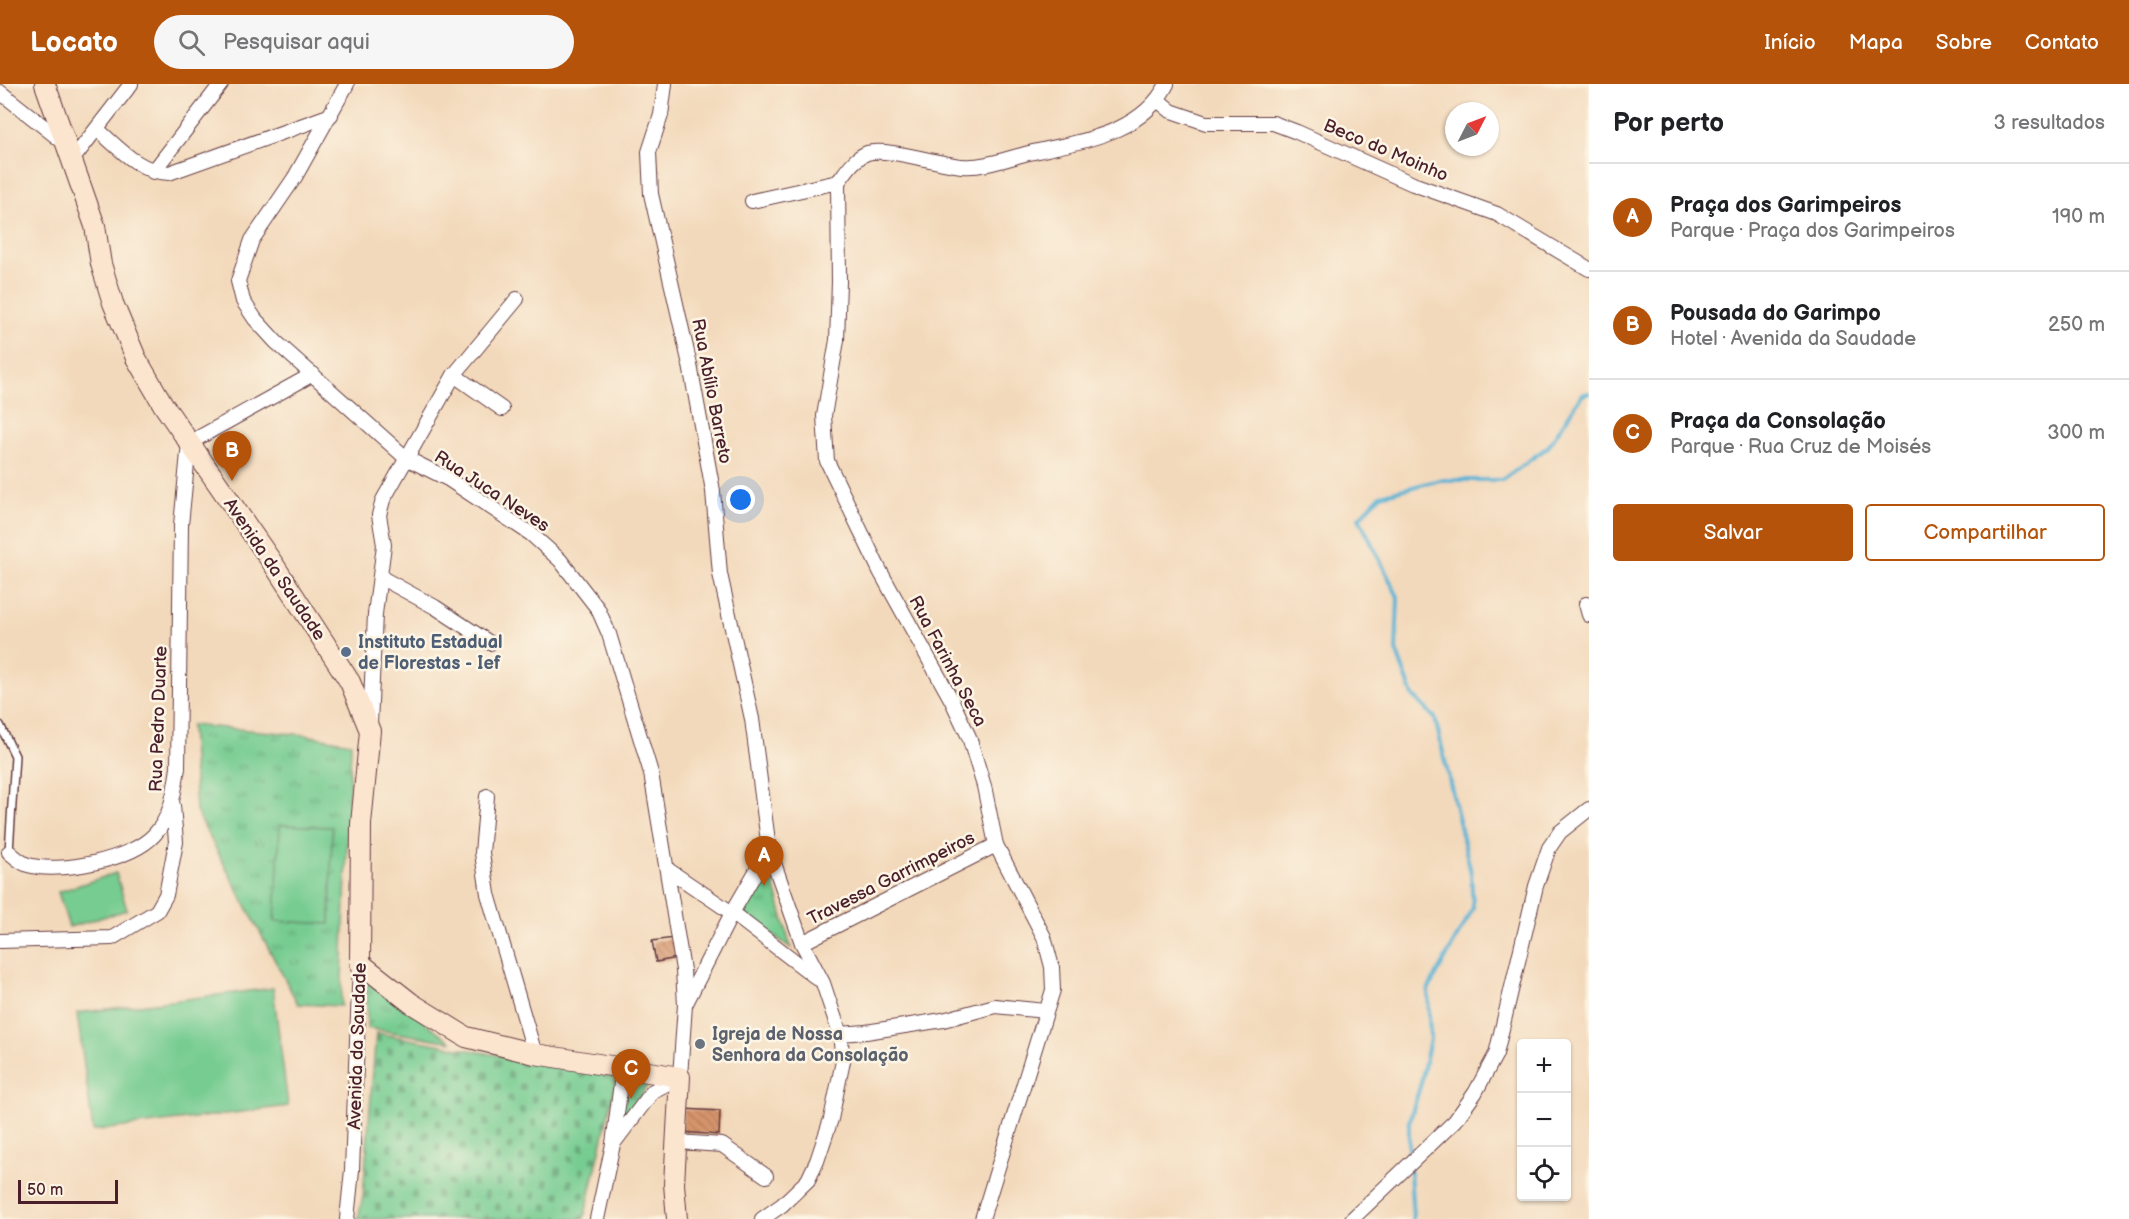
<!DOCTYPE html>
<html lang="pt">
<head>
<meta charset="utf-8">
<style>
	:root { --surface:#fff; --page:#f6f6f6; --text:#202124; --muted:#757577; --line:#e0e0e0; --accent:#b45309 }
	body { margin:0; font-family:"Balsamiq Sans",sans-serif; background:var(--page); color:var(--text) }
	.controls { position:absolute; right:18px; bottom:18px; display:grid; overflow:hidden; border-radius:6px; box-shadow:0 2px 4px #0004 }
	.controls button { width:54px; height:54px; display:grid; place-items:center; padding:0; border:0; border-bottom:2px solid var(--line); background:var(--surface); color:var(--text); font:30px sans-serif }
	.compass { position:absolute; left:1445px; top:18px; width:54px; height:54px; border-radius:50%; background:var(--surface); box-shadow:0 2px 4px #0004; rotate:48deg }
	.scale { position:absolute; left:18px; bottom:15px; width:100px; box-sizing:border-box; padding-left:6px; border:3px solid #4a1f2b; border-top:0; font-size:16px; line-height:21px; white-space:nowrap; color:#4a1f2b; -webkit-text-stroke:4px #fcf5e5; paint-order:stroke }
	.you { position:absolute; left:741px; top:416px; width:21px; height:21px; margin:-15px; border:4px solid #fff; border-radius:50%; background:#1a73e8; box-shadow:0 0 0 9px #1a73e833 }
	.badge { display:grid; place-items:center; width:39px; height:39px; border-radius:50%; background:var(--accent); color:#fff; font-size:20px; font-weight:700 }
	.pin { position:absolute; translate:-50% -50px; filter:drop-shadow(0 2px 3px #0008) }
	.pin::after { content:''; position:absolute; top:32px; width:21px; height:18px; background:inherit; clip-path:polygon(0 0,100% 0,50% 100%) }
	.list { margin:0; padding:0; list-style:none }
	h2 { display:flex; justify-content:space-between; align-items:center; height:78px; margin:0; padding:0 24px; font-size:26px }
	h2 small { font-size:20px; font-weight:400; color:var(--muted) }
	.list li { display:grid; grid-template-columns:39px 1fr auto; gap:18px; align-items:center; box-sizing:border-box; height:108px; padding:0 24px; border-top:2px solid var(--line) }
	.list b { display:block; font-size:22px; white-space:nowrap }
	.list p { margin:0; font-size:20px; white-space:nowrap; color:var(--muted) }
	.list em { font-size:20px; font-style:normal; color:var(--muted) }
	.actions { display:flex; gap:12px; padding:18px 24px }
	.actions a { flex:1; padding:14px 0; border:2px solid var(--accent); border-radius:6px; text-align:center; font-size:21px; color:var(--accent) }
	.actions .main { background:var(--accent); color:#fff }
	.icon { flex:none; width:33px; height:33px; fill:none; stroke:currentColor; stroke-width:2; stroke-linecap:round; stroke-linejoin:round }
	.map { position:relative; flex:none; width:1589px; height:1135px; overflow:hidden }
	header { display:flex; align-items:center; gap:36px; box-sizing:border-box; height:84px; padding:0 30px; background:var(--accent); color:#fff }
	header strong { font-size:28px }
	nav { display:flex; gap:33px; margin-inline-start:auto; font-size:21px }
	.search { width:420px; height:54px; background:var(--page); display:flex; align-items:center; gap:15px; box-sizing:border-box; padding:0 21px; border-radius:33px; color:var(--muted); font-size:22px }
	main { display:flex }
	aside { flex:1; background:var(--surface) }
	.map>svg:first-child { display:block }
	.grass { fill:url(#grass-tufts); stroke:#60765e; stroke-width:1.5 }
	.cemetery { fill:url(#cemetery-stones); stroke:#60765e; stroke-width:1.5 }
	.pitch { fill:#76cc91; stroke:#60765e; stroke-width:1.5 }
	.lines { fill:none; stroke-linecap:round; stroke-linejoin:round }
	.stream { stroke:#56b2d4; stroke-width:4 }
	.building { fill:url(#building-back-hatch) }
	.lane-casing { stroke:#633b41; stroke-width:10 }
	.street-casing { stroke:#633b41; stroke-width:16 }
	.secondary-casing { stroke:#633b41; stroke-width:22 }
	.lane { stroke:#fff; stroke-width:7 }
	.street { stroke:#fff; stroke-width:14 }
	.secondary { stroke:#fce5cf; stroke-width:20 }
	.service-dot { fill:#5c6f8a; stroke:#fcf5e5; stroke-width:2 }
	.worship-dot { fill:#6b7280; stroke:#fcf5e5; stroke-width:2 }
	.labels { text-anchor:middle; stroke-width:5; stroke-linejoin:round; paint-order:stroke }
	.street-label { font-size:18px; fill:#4a1f2b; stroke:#fcf5e5 }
	.service-label { font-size:18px; font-weight:bold; fill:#4e5e75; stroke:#fcf5e5; text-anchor:start }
	.worship-label { font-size:18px; font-weight:bold; fill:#5b616d; stroke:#fcf5e5; text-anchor:start }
</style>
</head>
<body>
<header>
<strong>Locato</strong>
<div class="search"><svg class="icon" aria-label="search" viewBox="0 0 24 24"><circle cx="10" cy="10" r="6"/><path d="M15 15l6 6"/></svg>Pesquisar aqui</div>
<nav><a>Início</a><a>Mapa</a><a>Sobre</a><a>Contato</a></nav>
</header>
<main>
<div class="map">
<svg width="1589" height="1135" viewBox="0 0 1589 1135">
	<defs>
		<pattern id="grass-tufts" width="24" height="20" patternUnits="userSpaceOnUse" patternTransform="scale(1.5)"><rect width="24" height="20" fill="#76cc91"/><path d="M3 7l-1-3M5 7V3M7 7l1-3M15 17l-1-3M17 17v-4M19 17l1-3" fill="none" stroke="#63a577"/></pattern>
		<pattern id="cemetery-stones" width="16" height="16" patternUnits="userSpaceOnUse" patternTransform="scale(1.5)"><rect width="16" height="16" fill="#76cc91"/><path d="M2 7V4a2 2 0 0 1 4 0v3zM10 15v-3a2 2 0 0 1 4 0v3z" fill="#63a577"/></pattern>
		<pattern id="building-back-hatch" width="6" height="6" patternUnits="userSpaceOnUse" patternTransform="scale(1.5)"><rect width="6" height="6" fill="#d7956c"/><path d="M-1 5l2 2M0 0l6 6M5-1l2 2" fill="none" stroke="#b07959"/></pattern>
	</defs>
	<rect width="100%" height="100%" fill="#fcf5e5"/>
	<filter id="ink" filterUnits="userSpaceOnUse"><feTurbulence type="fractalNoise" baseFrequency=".0167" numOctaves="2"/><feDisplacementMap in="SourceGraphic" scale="12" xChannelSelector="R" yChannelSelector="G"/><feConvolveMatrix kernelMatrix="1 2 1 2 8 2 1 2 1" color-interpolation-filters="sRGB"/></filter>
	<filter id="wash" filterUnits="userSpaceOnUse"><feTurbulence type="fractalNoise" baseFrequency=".008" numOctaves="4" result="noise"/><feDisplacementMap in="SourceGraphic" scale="24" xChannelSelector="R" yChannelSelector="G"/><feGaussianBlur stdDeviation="1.35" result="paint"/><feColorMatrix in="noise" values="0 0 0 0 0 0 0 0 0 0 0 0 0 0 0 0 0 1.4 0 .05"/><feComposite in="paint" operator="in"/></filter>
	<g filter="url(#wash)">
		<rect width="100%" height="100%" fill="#f3d9bb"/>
		<g class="grass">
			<path d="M191 641 306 651 351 659 341 922 298 920 196 727Z"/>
			<path d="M768 777 791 864 739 827Z"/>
			<path d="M367 896 452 958 367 944Z"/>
			<path d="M627 997H642L648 1000 624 1039 619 1031Z"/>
		</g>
		<path class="cemetery" d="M376 949 617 993 584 1135H358L363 1112Z"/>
		<g class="pitch">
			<path d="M280 741 332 743 330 840 275 837Z"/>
			<path d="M116 789 127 826 69 843 58 808Z"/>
			<path d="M273 904 288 1022 93 1047 77 929Z"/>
		</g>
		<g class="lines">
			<g class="stream">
				<path d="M1409 1076V1039L1421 999 1430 955 1428 906 1473 824 1471 789 1435 634 1413 612 1396 566 1398 513 1359 434 1381 411 1440 396H1502L1548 363 1582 311 1589 309"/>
				<path d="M1410 1087 1413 1135"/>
			</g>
		</g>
		<g id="blocks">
			<g class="building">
				<path d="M674 854 677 874 656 878 652 857Z"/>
				<path d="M683 1025 720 1027 719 1051 682 1048Z"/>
			</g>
		</g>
	</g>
	<g filter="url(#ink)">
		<use href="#blocks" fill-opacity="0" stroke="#633b41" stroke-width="1.5"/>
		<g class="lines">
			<defs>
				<path id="lane" d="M0 641 15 672 9 768"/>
				<g id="street">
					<path d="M347 0 295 93 252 156 238 197 243 217 255 235 276 258 406 374 448 395 531 450 560 476 598 525 609 550 651 689 683 886 685 921 680 993 653 1007 613 1060 597 1135"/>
					<path d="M665 0 661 31 649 68 651 110 690 281 713 407 720 490 752 635 769 765 802 859 823 899 840 950 843 977 831 1035 817 1077 808 1096 782 1121 762 1135"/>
					<path d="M0 8 67 61"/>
					<path d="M1159 17 1171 27 1206 39H1273L1297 48 1413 100 1497 130 1589 185"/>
					<path d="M97 45C119 64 139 88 169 89L331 31"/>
					<path d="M73 75 131 0"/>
					<path d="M153 88 221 0"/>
					<path d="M838 98 839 198 837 256 824 332 827 377 880 487 951 615 969 653 984 702 996 761 1044 853 1052 883 1053 906 982 1135"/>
					<path d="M838 98C846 88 854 74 867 69 886 63 939 80 962 82 984 84 1008 74 1029 69 1080 57 1141 51 1167 0"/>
					<path d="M752 117 838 98"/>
					<path d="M454 291 502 325"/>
					<path d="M380 493 435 523 490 559"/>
					<path d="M1586 520 1589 531"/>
					<path d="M370 640 375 530 384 461 379 431 383 416 454 291 517 215"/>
					<path d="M487 712 482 769 488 810 535 970"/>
					<path d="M9 768C15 773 21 779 28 781 59 790 131 776 154 751 172 732 174 709 178 684L181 441 189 359 313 290"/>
					<path d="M667 785 732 829 818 895"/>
					<path d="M0 857 112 854 157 827 166 811 176 758 173 721"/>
					<path d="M802 859 996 761"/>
					<path d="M686 919 732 829 769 765"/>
					<path d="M840 950 866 948 943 936 995 922 1045 927"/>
					<path d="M678 1058 722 1061 766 1092"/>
					<path d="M613 1060 623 984"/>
					<path d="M347 1135 352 1086 360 879"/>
					<path d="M1352 1135 1455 1037 1475 1009 1496 970 1536 802 1549 764 1560 748 1589 725"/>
				</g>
				<path id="secondary" d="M45 0 95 142 101 180 113 219 136 274 164 322 274 481 350 598 370 647 361 740 360 879 411 919 466 953 535 970 680 993 674 1100 677 1135"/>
			</defs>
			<use href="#lane" class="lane-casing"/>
			<use href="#street" class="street-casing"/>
			<use href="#secondary" class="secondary-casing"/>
			<use href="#lane" class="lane"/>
			<use href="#street" class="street"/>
			<use href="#secondary" class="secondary"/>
		</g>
	</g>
	<circle class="service-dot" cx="346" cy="568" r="6"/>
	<circle class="worship-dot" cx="700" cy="960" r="6"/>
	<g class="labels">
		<g class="street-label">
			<text transform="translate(1386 66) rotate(23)" y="6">Beco do Moinho</text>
			<text transform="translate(712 307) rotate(79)" y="6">Rua Abílio Barreto</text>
			<text transform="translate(492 407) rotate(33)" y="6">Rua Juca Neves</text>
			<text transform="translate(275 485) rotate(56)" y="6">Avenida da Saudade</text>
			<text transform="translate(948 577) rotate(62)" y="6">Rua Farinha Seca</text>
			<text transform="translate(158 635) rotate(-88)" y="6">Rua Pedro Duarte</text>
			<text transform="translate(891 794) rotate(-27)" y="6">Travessa Garrimpeiros</text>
			<text transform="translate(357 962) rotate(-88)" y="6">Avenida da Saudade</text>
		</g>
		<g class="service-label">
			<text x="358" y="564">Instituto Estadual<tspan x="358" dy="21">de Florestas - Ief</tspan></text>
		</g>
		<g class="worship-label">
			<text x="712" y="956">Igreja de Nossa<tspan x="712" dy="21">Senhora da Consolação</tspan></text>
		</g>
	</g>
</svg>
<div class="controls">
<button>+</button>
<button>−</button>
<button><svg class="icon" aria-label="locate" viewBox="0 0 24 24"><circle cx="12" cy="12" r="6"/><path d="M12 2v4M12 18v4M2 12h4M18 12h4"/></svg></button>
</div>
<svg class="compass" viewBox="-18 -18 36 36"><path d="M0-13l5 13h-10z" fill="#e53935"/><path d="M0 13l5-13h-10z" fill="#757577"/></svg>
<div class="scale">50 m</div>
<div class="you"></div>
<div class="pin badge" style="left:764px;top:802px">A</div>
<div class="pin badge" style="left:232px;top:397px">B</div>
<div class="pin badge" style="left:631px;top:1015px">C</div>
</div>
<aside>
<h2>Por perto<small>3 resultados</small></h2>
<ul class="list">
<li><span class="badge">A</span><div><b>Praça dos Garimpeiros</b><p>Parque · Praça dos Garimpeiros</p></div><em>190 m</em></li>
<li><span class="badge">B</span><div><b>Pousada do Garimpo</b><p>Hotel · Avenida da Saudade</p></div><em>250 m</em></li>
<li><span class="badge">C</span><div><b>Praça da Consolação</b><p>Parque · Rua Cruz de Moisés</p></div><em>300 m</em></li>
</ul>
<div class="actions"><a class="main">Salvar</a><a>Compartilhar</a></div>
</aside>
</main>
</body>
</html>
